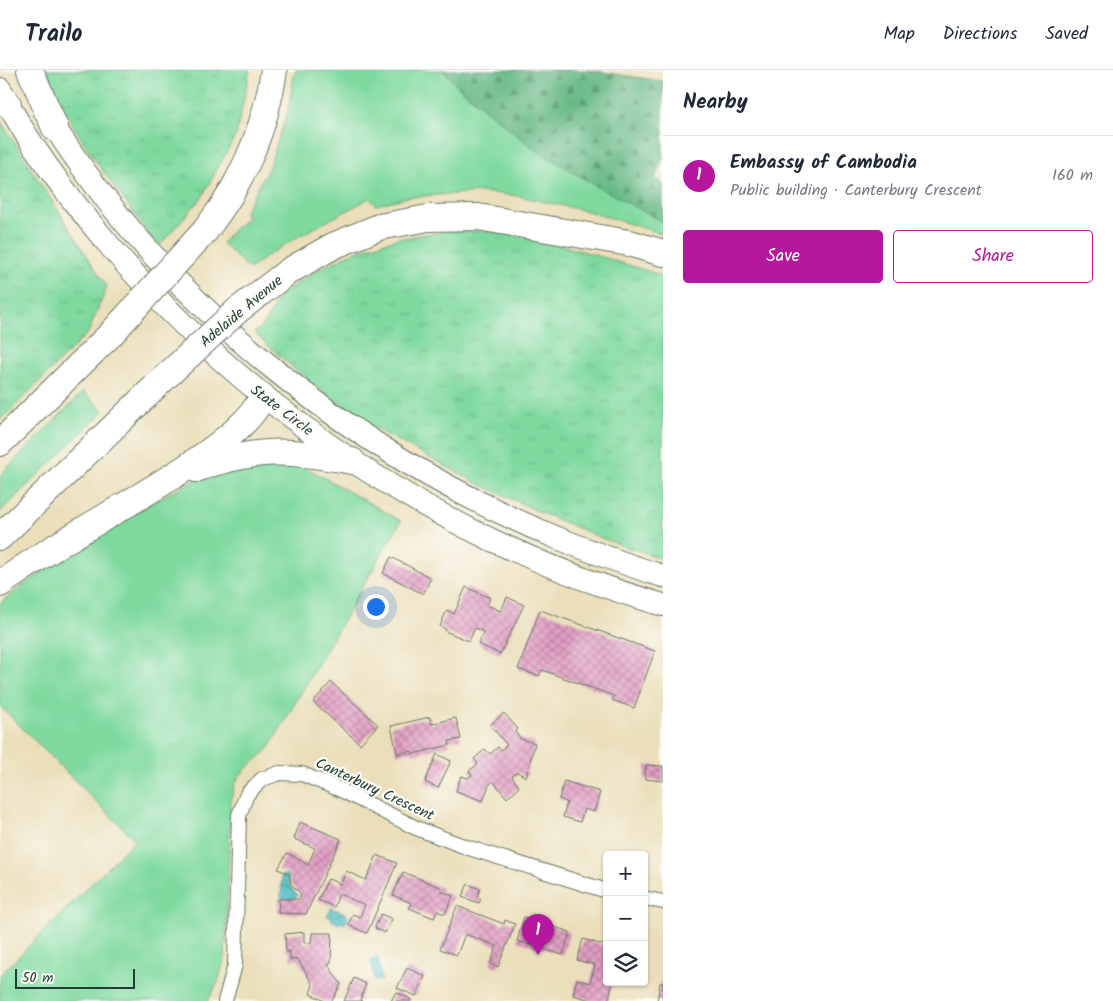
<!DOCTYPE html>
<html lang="en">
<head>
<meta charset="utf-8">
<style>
	:root { --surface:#fff; --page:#f2f2f3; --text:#1f2937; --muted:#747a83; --line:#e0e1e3; --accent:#b5179e }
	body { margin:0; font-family:Kalam,sans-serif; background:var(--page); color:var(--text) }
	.controls { position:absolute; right:15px; bottom:15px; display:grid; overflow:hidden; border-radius:5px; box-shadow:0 1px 4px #0004 }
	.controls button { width:45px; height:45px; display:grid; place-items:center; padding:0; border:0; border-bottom:1px solid var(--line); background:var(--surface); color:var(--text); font:25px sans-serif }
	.scale { position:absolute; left:15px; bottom:12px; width:120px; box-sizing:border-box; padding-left:5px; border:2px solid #1f3d34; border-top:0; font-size:14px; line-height:18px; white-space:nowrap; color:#1f3d34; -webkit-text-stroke:4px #fdfcf7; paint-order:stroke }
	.you { position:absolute; left:375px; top:536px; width:18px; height:18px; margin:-12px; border:4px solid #fff; border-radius:50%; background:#1a73e8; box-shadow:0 0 0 8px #1a73e833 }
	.badge { display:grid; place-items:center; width:32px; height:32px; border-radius:50%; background:var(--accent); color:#fff; font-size:16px; font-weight:700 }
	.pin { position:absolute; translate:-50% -41px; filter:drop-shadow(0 1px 2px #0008) }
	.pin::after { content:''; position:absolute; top:26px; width:18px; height:15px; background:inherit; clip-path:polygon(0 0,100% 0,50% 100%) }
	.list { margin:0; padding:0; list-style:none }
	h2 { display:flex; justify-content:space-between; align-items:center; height:65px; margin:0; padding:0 20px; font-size:21px }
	h2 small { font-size:16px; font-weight:400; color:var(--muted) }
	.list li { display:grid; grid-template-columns:32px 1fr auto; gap:15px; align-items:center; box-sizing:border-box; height:80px; padding:0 20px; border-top:1px solid var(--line) }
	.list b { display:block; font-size:19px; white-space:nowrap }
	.list p { margin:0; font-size:16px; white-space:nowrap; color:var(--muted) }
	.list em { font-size:16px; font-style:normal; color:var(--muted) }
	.actions { display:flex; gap:10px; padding:15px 20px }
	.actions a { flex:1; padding:11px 0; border:1px solid var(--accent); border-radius:5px; text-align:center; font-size:18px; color:var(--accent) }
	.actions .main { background:var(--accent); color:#fff }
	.icon { flex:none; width:28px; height:28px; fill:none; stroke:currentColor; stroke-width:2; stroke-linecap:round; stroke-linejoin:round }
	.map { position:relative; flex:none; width:663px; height:931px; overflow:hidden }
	header { display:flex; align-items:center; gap:30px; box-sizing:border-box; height:70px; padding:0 25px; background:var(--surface); border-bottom:1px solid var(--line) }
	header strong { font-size:24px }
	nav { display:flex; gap:28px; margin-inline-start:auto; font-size:18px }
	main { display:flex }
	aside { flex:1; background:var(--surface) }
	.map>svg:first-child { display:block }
	.grass { fill:#7fd99f; stroke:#4f8b6a }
	.forest { fill:url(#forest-firs); stroke:#437b5d }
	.park { fill:url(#park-tufts); stroke:#4f8b6a }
	.water { fill:url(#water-waves); stroke:#377e7c }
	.building { fill:url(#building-cross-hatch) }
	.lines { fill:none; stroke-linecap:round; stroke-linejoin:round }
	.street-casing { stroke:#667663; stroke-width:16 }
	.primary-casing { stroke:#667663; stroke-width:24 }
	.highway-casing { stroke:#667663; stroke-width:28 }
	.street { stroke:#fff; stroke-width:14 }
	.primary { stroke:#fff; stroke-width:22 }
	.highway { stroke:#fff; stroke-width:26 }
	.highway-bridge-casing { stroke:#667663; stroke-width:28; stroke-linecap:butt }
	.highway-bridge { stroke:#fff; stroke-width:26 }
	.labels { text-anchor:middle; stroke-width:4.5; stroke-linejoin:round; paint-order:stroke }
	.street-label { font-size:15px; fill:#1f3d34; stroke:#fdfcf7 }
</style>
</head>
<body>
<header>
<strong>Trailo</strong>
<nav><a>Map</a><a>Directions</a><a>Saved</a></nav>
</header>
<main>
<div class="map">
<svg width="663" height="931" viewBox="0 0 663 931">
	<defs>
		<pattern id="forest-firs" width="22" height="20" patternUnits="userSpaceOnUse" patternTransform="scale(1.25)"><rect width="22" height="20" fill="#67b986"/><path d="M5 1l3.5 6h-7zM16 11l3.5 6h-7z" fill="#54986e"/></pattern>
		<pattern id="park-tufts" width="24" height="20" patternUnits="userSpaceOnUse" patternTransform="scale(1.25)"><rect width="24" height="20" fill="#7fd99f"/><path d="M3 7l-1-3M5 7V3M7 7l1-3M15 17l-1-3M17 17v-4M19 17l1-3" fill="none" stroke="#6dbb8a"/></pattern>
		<pattern id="water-waves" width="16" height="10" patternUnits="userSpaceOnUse" patternTransform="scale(1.25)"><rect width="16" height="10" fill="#4fbec4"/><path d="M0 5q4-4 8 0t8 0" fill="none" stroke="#419ca0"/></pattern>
		<pattern id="building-cross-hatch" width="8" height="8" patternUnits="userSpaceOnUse" patternTransform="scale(1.25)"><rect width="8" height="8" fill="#e29ec4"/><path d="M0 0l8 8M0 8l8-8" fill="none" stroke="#b782a0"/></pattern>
	</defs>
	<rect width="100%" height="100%" fill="#fdfcf7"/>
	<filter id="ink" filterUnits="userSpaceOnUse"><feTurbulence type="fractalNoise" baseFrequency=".02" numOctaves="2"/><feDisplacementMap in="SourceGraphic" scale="10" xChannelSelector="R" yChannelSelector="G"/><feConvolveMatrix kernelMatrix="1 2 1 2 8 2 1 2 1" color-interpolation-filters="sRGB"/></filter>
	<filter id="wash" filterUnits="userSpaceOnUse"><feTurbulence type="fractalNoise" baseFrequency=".0096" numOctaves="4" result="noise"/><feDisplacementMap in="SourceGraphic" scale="20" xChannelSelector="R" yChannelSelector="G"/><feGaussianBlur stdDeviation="1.12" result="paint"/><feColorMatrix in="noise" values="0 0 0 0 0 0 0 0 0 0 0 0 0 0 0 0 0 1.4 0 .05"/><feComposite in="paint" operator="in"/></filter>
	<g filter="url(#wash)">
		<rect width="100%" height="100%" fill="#ebdfbb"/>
		<g class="grass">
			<path d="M295 0H443L461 19 533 78 663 151V164L591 142 518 126 482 122 408 127 376 135 369 128C340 146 309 159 281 177 270 183 260 192 249 199L222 173 235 158 247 149 245 141 269 97 288 41Z"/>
			<path d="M83 322 104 341 0 442V405Z"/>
			<path d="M250 393H298L401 451 269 678C259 689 245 697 237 710 234 715 233 723 231 729L225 887 218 912 208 931H0V905L135 770 0 636V533L30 510 115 454 164 426 207 404Z"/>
		</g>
		<path class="forest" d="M443 0H587L663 11V87L655 108 663 114V152L584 109 533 78 461 19Z"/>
		<g class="park">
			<path d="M43 0H250L236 65 202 127 158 177 90 83 47 11Z"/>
			<path d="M0 50 107 217 88 263 0 351Z"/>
			<path d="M450 161C466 162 483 160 500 163 556 171 609 189 663 206V489L604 469 542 443 479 414 382 362 309 312 254 263 264 255 281 224 319 199 361 179 400 168Z"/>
		</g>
		<g class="water">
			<path d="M282 805H288C288 815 291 819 298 825L295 828 281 829Z"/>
			<path d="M331 838 345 843 348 846 345 854 340 852 339 854 331 850 332 848 327 846Z"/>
			<path d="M378 888 382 910 375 911 371 890Z"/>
		</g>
		<g id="blocks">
			<g class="building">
				<path d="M391 487 431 508 423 524 383 503Z"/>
				<path d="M466 517 490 528 487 535 501 541 507 527 524 535 500 584 478 574 484 562 475 558 469 571 445 561 446 559 440 556 447 540 454 544Z"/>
				<path d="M540 540 655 581 634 638 612 630 614 626 542 600 539 606 518 599Z"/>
				<path d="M331 612 378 655 360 674 313 632Z"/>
				<path d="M504 643 518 659 515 662 521 669 535 673 526 707 517 702 512 706 519 717 507 728 493 711 489 715 483 731 456 721 461 706 468 708 472 705 469 701 478 694 474 689 485 679 490 684 498 677 501 680 507 675 490 655Z"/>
				<path d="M430 647 431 654 456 648 461 669 449 671 450 675 413 684 412 681 397 684 391 656Z"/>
				<path d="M437 684 451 691 438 718 425 712Z"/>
				<path d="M646 695 663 696V711L645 709Z"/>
				<path d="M564 711 600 722 594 742 584 739 580 752 563 747 567 732 559 729Z"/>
				<path d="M300 752 341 769 306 844 278 843 279 829H300L301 824 291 814 289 804 278 799 287 783 308 795 315 778 294 769Z"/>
				<path d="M377 785 397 793 367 863 348 855 353 844 360 847 365 835 339 824 334 837 318 830 328 809 341 814 346 801 366 810Z"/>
				<path d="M403 802 442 818 441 821 453 826 445 844 437 841 434 848 409 838 411 833 393 825Z"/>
				<path d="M468 814 480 819 477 827 481 829 479 833 462 827Z"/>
				<path d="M457 836 504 854 505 850 515 854 498 897 490 894 497 876 465 864 457 885 440 879Z"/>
				<path d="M381 844 392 849 385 863 375 858Z"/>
				<path d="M524 847 570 862 563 885 517 871Z"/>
				<path d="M304 862V873H311L312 863H332L331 892 328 895 341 914 332 931H325L310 924 313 915 298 889 290 890V881L286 882 285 864Z"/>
				<path d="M583 869 607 876V912H613L608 931H594L573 925 577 909 590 913 595 895 577 890Z"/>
				<path d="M407 898 425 906 416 926 397 918Z"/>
				<path d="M354 908 366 914 360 930 362 931H344Z"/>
				<path d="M660 913H663V931H657Z"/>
				<path d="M396 922 409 928 411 931H391Z"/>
			</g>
		</g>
	</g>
	<g filter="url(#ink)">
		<use href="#blocks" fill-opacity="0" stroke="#667663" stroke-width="1"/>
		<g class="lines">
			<defs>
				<g id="street">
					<path d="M644 828 663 832"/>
					<path d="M225 931 235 895 239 745 247 724 262 709 280 703 302 704 341 720 416 758 466 777 607 821"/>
				</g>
				<g id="primary">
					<path d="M0 19C29 76 68 127 109 175 254 345 447 473 663 535"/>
					<path d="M45 42C163 232 350 382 555 467 590 481 626 495 663 506"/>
				</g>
				<g id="highway">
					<path d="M30 0 55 58"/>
					<path d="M0 23 8 34"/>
					<path d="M205 161C215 147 227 132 235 116 255 80 268 41 274 0"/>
					<path d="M238 240 289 201 333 176 379 157 428 148 478 147 629 173 663 183"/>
					<path d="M0 373 110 265"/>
					<path d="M196 399C256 377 290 380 352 391"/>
					<path d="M0 467 160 312"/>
					<path d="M0 514C32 491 66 470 100 450 138 427 249 367 262 326"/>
				</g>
			</defs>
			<use href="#street" class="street-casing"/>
			<use href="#primary" class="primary-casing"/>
			<use href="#highway" class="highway-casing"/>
			<use href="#street" class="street"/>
			<use href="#primary" class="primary"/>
			<use href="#highway" class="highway"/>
			<defs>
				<g id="highway-bridge">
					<path d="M110 265 205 161"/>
					<path d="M160 312 238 240"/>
				</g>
			</defs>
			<use href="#highway-bridge" class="highway-bridge-casing"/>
			<use href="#highway-bridge" class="highway-bridge"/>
		</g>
	</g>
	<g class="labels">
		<g class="street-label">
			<text transform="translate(241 241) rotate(-40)" y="5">Adelaide Avenue</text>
			<text transform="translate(282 340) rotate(37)" y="5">State Circle</text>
			<text transform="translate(375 719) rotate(25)" y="5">Canterbury Crescent</text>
		</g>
	</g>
</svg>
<div class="controls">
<button>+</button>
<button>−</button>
<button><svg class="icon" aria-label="layers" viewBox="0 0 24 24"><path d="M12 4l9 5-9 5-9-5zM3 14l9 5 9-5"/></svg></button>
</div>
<div class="scale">50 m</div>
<div class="you"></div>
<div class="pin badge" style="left:538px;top:885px">1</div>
</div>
<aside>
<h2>Nearby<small></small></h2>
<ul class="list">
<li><span class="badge">1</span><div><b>Embassy of Cambodia</b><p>Public building · Canterbury Crescent</p></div><em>160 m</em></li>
</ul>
<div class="actions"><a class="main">Save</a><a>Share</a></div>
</aside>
</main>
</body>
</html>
